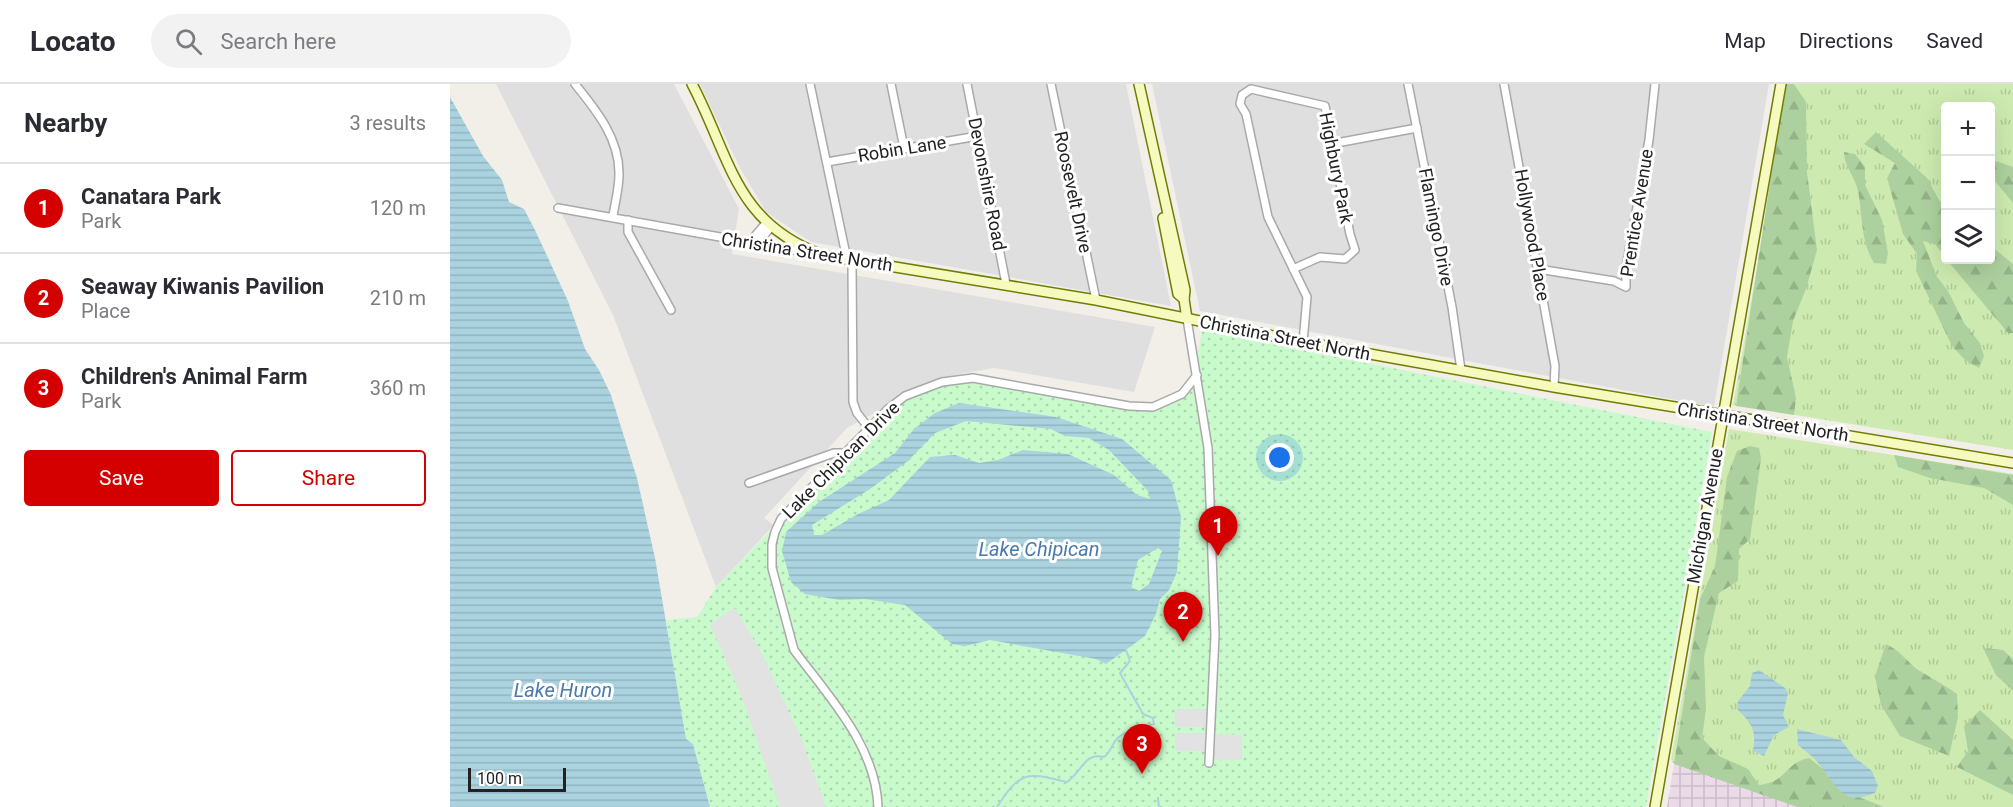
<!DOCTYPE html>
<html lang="en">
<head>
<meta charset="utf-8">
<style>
	:root { --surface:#fff; --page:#f2f2f3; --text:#2b2b33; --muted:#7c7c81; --line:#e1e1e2; --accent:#d40000 }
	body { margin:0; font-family:Roboto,sans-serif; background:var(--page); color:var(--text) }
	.controls { position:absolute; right:18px; top:18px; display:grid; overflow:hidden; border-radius:6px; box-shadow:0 6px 24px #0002 }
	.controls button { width:54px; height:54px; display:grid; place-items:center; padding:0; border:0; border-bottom:2px solid var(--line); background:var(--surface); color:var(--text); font:30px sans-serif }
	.scale { position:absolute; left:18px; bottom:15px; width:98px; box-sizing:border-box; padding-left:6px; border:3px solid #222; border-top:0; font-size:16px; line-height:21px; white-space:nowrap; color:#222; -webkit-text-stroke:4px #fff; paint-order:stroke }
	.you { position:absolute; left:830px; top:374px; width:21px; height:21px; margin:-15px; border:4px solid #fff; border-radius:50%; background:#1a73e8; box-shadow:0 0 0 9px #1a73e833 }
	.badge { display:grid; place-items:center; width:39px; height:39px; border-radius:50%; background:var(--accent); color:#fff; font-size:20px; font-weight:700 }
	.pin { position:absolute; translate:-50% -50px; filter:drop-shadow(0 2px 3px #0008) }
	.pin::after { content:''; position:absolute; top:32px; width:21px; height:18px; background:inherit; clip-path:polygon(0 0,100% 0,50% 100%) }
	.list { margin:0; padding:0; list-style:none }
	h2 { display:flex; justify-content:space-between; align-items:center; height:78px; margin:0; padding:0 24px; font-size:26px }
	h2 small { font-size:20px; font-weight:400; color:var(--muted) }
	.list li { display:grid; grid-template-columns:39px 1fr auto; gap:18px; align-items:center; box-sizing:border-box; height:90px; padding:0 24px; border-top:2px solid var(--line) }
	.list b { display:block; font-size:22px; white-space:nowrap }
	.list p { margin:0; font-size:20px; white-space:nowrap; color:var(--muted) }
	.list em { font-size:20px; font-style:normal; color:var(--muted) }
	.actions { display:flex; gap:12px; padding:18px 24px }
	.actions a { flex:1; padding:14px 0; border:2px solid var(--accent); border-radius:6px; text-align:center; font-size:21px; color:var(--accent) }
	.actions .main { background:var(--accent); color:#fff }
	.icon { flex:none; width:33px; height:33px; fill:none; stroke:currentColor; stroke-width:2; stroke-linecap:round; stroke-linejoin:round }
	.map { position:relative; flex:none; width:1563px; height:723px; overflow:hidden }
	header { display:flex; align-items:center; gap:36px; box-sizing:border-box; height:84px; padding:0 30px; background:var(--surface); border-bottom:2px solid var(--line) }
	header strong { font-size:28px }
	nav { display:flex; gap:33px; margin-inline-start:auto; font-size:21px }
	.search { width:420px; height:54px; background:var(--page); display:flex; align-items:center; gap:15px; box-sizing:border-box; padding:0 21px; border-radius:33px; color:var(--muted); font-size:22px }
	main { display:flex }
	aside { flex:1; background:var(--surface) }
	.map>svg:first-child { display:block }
	.residential { fill:#e0dfdf }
	.industrial { fill:url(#industrial-grid) }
	.grass { fill:url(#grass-tufts); fill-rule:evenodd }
	.forest { fill:url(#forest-firs) }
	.park { fill:url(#park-dots) }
	.parking { fill:#e2e2e2 }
	.water { fill:url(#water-rules); fill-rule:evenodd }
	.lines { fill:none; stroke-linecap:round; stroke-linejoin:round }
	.stream { stroke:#aad3df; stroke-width:2 }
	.street-casing { stroke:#a9a9a9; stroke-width:10 }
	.secondary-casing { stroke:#707d05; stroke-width:12 }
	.street { stroke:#fff; stroke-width:7 }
	.secondary { stroke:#f7fabf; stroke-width:9 }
	.labels { text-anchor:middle; stroke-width:6; stroke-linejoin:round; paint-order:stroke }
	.street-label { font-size:18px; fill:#222; stroke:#fff }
	.water-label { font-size:20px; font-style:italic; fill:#4a7aab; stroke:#fff }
</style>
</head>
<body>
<header>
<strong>Locato</strong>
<div class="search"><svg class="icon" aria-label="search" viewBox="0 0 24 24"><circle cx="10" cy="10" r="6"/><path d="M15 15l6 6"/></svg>Search here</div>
<nav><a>Map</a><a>Directions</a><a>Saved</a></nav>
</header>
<main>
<aside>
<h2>Nearby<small>3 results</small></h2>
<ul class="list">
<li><span class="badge">1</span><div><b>Canatara Park</b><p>Park</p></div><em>120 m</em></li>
<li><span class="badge">2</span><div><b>Seaway Kiwanis Pavilion</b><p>Place</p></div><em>210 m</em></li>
<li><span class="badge">3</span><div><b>Children's Animal Farm</b><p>Park</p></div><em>360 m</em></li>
</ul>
<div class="actions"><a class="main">Save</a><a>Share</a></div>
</aside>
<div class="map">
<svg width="1563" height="723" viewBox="0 0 1563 723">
	<defs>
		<pattern id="industrial-grid" width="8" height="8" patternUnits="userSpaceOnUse" patternTransform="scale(1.5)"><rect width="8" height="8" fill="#ebdbe8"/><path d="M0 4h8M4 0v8" fill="none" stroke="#c9bcc7"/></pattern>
		<pattern id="grass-tufts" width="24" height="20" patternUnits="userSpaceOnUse" patternTransform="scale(1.5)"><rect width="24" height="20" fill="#cdebb0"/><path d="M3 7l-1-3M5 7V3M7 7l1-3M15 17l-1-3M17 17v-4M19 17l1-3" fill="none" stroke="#b0c997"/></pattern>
		<pattern id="forest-firs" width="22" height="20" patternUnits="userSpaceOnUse" patternTransform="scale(1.5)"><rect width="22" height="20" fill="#add19e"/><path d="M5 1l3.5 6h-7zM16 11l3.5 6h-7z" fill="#95b388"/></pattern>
		<pattern id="park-dots" width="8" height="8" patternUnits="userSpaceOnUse" patternTransform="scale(1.5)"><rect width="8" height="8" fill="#c8facc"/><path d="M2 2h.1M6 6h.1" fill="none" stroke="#acd6af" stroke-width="1.8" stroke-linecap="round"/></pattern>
		<pattern id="water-rules" width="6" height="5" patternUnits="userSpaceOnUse" patternTransform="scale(1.5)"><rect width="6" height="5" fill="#aad3df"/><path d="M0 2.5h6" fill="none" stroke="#92b5bf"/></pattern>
	</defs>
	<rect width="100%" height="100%" fill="#f2efe9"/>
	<g class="residential">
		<path d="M46 0H224L289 125 282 170 705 243 684 308 544 284 488 294 397 344 314 434 324 441 266 503 163 231Z"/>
		<path d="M250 0H676L721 222 361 158 316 128 290 84Z"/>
		<path d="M702 0H1319L1264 323 750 227Z"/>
	</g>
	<path class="industrial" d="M1221 676 1241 681 1350 723H1217L1224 680Z"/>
	<g class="grass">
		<path d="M1339 0H1563V366L1283 321ZM1496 22H1540V176H1496Z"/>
		<path d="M1279 345 1563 390V723H1350L1241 681 1221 676Z"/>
	</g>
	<g class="forest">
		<path d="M1335 0H1344L1356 18 1357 88 1367 166 1356 205 1343 237 1337 273 1346 314 1344 331 1286 322Z"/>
		<path d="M1426 48 1477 94 1489 116 1495 122V173L1485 160 1473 157 1487 193 1498 207 1514 239 1530 259 1534 272 1529 284 1515 276 1502 262 1466 187 1467 170 1453 150 1437 94 1445 79 1414 60Z"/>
		<path d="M1394 68 1405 70 1415 83V101L1432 136 1438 169 1436 180 1424 179C1410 156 1413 132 1408 107 1405 92 1394 83 1394 68Z"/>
		<path d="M1540 75 1563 83V119L1541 92Z"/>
		<path d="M1541 162 1563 180V249H1558L1497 176H1540Z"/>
		<path d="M1300 362 1309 364 1311 374 1300 455 1289 465 1288 497 1269 509 1254 573 1256 625 1252 654 1269 672 1298 685 1309 701C1339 697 1334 679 1359 674L1409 713 1434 723H1347L1224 680 1250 515 1265 482 1277 393 1287 367Z"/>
		<path d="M1444 371 1563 391V421L1534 404 1480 394 1448 383Z"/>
		<path d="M1436 560C1454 569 1457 579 1470 587 1483 595 1495 601 1507 610L1508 633 1499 672 1450 652 1431 621 1425 592Z"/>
		<path d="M1533 564 1553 566 1563 575V607L1546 591Z"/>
		<path d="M1530 626 1563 656V711L1507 683 1518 667 1514 642Z"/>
	</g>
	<path class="park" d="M752 246 1262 348 1196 723H260L243 660 236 656 216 536 247 533 266 503 438 325 470 306 508 297 679 321C738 323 744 298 752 246Z"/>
	<g class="parking">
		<path d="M285 524 311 568 351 654 376 723H330L293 616 260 540Z"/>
		<path d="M725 625H757L756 643H725Z"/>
		<path d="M725 649H757L756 667H725Z"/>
		<path d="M765 650 792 651V676H764Z"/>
	</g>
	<g class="water">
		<path d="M0 13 33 72 52 96 59 118 74 125 85 146 118 217 135 265 149 286 161 311 187 394 205 474 236 655 243 660 260 723H0Z"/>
		<path d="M509 319 606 333 672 355 721 396 731 433 727 488 719 506 710 515 706 530 695 552 656 580 646 575 540 556 515 562 502 560 455 521 415 515 390 516 355 510 341 498 332 467 336 448 369 418 445 369 464 345 485 329ZM516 337 601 345 615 352 639 354 659 366 698 407 700 415 687 411 664 391 618 370 573 366 548 376 529 379 505 371 480 373 439 416 408 430 372 451H364L362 441 420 405 458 377 485 349ZM708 464 712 467 699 500 689 507 681 503 688 476Z"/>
		<path d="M1309 586 1335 604 1338 609 1333 631 1339 643 1324 651 1314 672 1303 667C1307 645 1301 639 1287 625L1288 617 1300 602 1302 589Z"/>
		<path d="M1347 645 1391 656 1404 673 1422 687 1428 702 1425 709C1392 723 1387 702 1369 680 1364 673 1355 667 1348 661Z"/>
	</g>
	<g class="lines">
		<g class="stream">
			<path d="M708 714 709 723"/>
			<path d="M547 723C571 685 578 689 617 698 633 686 635 668 654 673 661 668 661 662 666 656 674 646 691 644 704 640L703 634 693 630 670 589 680 577 676 566"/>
		</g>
		<defs>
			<g id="street">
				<path d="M125 0C146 26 170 55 169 91 169 104 165 119 163 132"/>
				<path d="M360 0 395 166 402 179 403 318 407 329 419 344"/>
				<path d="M441 0 454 64"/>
				<path d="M517 0 556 200"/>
				<path d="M601 0 646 216"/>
				<path d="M958 0 1002 223 1011 286"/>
				<path d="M1054 0 1105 282 1104 303"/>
				<path d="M881 60 967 44"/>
				<path d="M377 78 528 52"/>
				<path d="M108 124 365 170"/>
				<path d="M178 136V148L221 226"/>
				<path d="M299 159 316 139"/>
				<path d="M306 161 321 143"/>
				<path d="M843 185 870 173 895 175 905 166 900 150 875 22 801 5 792 11 790 20 796 30 818 133 857 213 853 258"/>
				<path d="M1088 185 1164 197 1176 203V184L1199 56 1205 0"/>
				<path d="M737 235 758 364 765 551 759 679"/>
				<path d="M299 399 384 369H398"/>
				<path d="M428 723C426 662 379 613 344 566L322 484V460L325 448 331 435 438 325 455 312 492 298 523 294 679 322 703 323 732 310 747 291"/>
			</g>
			<g id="secondary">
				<path d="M242 0C281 74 284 138 372 171L646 216 853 258 1104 303 1563 379"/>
				<path d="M689 0 735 206 734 215 737 235"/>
				<path d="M713 134 728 210 734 215"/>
				<path d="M1205 723 1331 0"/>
			</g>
		</defs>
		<use href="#street" class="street-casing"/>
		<use href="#secondary" class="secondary-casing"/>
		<use href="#street" class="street"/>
		<use href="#secondary" class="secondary"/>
	</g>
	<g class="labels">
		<g class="street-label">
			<text transform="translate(452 65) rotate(-9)" y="6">Robin Lane</text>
			<text transform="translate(886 84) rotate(79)" y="6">Highbury Park</text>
			<text transform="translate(537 100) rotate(79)" y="6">Devonshire Road</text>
			<text transform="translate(623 108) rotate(78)" y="6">Roosevelt Drive</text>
			<text transform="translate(1187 129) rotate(-81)" y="6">Prentice Avenue</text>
			<text transform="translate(986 143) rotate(79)" y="6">Flamingo Drive</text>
			<text transform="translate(1082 151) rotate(80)" y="6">Hollywood Place</text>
			<text transform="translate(357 168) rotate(9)" y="6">Christina Street North</text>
			<text transform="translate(835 254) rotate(11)" y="6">Christina Street North</text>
			<text transform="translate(1313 338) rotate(9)" y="6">Christina Street North</text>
			<text transform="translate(391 376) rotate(-45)" y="6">Lake Chipican Drive</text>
			<text transform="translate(1255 432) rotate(-80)" y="6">Michigan Avenue</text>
		</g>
		<g class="water-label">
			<text x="589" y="472">Lake Chipican</text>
			<text x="113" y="613">Lake Huron</text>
		</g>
	</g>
</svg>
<div class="controls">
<button>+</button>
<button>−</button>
<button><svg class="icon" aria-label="layers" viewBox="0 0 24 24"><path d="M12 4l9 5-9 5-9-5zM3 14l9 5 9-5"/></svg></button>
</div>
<div class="scale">100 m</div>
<div class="you"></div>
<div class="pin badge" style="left:768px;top:472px">1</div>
<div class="pin badge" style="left:733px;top:558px">2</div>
<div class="pin badge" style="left:692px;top:690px">3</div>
</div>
</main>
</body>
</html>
